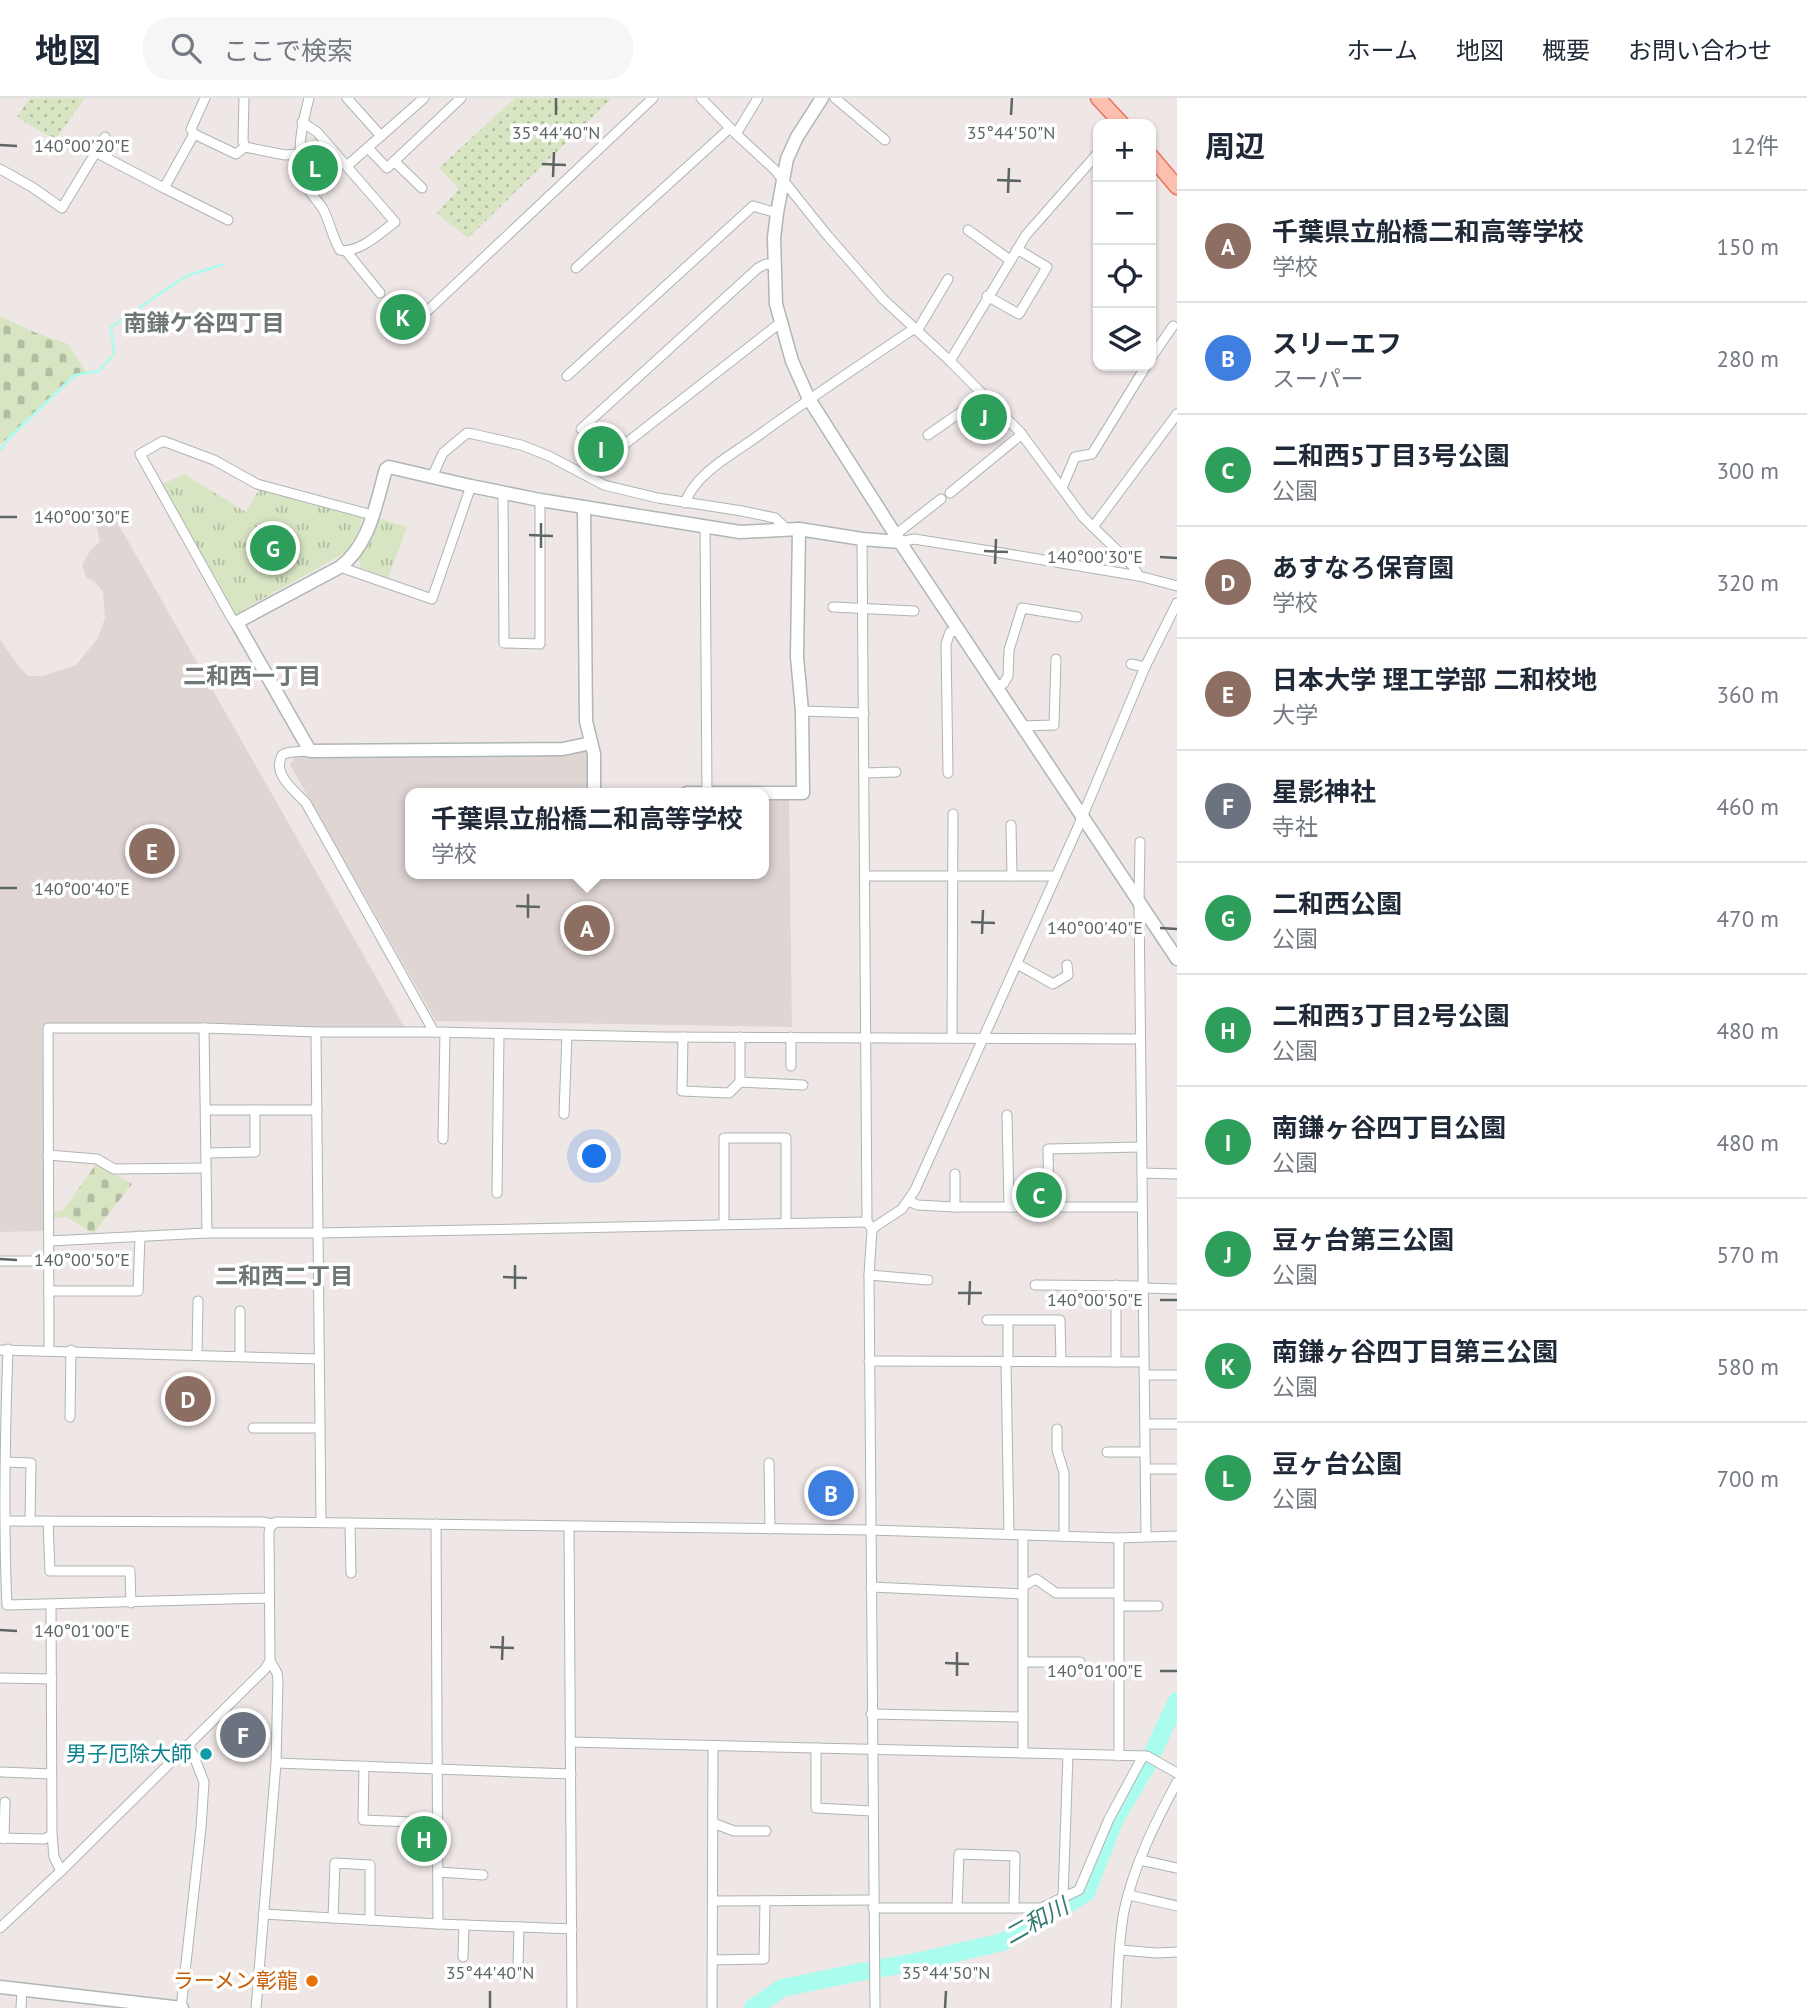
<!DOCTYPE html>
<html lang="ja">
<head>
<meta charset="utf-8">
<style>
	:root { --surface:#fff; --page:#f6f6f7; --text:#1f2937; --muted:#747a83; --line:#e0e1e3; --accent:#e33791 }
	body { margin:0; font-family:"PT Sans","Noto Sans JP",sans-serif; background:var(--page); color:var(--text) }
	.controls { position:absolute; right:21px; top:21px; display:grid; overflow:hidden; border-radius:14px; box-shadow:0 2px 5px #0004 }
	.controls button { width:63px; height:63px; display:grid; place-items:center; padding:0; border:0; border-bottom:2px solid var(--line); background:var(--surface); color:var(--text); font:35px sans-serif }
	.you { position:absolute; left:595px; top:1059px; width:24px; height:24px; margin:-18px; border:5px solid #fff; border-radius:50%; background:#1a73e8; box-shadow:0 0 0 10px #1a73e833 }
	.badge { display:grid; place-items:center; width:46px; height:46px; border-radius:50%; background:var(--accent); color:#fff; font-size:23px; font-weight:700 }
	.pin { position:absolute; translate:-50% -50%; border:4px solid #fff; box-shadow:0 2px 7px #0006 }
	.popup { position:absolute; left:405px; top:690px; width:364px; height:91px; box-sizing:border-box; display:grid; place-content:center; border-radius:14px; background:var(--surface); filter:drop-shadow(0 2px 5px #0005); font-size:23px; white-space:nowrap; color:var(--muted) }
	.popup b { font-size:26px; color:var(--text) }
	.popup::after { content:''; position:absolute; left:50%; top:100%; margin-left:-14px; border:14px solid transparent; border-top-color:var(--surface) }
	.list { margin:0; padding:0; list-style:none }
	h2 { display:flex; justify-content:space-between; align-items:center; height:91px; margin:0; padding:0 28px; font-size:30px }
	h2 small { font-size:23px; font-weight:400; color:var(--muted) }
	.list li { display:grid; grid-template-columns:46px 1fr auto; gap:21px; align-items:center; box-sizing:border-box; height:112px; padding:0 28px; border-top:2px solid var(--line) }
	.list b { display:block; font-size:26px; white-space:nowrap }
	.list p { margin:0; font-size:23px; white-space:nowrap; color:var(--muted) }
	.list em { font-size:23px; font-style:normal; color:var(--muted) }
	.icon { flex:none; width:38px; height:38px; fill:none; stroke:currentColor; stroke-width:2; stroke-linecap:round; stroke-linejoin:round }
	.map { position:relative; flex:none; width:1177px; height:1910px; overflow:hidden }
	header { display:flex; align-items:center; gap:42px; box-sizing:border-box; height:98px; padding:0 35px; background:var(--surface); border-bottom:2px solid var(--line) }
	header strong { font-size:33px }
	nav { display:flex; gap:38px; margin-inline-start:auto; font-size:24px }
	.search { width:490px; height:63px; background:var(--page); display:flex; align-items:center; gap:18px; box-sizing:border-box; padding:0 24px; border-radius:28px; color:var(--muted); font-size:26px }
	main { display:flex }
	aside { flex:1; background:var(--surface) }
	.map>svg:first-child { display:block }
	.education { fill:#dfd6d4 }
	.grass { fill:url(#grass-dots) }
	.cemetery { fill:url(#cemetery-stones) }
	.park { fill:url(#park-tufts) }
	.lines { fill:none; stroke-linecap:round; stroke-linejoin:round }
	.stream { stroke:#a9fcee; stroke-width:2.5 }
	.river { stroke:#a9fcee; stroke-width:18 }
	.street-casing { stroke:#aeb4b5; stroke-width:11 }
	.secondary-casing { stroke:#aeb6b6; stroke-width:15 }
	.primary-casing { stroke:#ec7261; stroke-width:17 }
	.street { stroke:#fff; stroke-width:9 }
	.secondary { stroke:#fff; stroke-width:12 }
	.primary { stroke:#fcc0ae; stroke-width:14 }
	.ticks { fill:none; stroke:#5d6565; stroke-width:2.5 }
	.culture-dot { fill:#0f9aa8; stroke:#fff; stroke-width:2.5 }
	.food-dot { fill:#e8710a; stroke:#fff; stroke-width:2.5 }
	.labels { text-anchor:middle; stroke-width:7; stroke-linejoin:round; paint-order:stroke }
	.culture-label { font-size:21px; fill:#0d838f; stroke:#fff; text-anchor:end }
	.food-label { font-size:21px; fill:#c56008; stroke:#fff; text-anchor:end }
	.neighbourhood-label { font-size:23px; font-weight:bold; fill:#6e7776; stroke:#fff }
	.water-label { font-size:23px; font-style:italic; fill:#347a74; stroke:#fff }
	.ticks-label { font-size:18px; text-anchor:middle; fill:#5d6565; stroke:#fff; stroke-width:7; stroke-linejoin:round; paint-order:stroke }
</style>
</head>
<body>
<header>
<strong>地図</strong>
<div class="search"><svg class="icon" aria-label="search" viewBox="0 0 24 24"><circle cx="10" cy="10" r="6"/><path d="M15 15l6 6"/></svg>ここで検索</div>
<nav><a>ホーム</a><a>地図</a><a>概要</a><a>お問い合わせ</a></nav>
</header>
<main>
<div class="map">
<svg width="1177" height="1910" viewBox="0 0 1177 1910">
	<defs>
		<pattern id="grass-dots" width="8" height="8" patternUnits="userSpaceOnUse" patternTransform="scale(1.75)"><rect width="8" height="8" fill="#d8e5c3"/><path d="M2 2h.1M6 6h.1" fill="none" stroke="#b2bda2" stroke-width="1.8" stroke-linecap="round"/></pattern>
		<pattern id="cemetery-stones" width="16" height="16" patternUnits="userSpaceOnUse" patternTransform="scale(1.75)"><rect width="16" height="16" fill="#d8e5c3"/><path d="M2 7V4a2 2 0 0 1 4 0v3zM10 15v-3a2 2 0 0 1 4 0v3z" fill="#b2bda2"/></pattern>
		<pattern id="park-tufts" width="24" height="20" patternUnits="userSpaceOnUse" patternTransform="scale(1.75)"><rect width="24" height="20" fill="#d8e5c3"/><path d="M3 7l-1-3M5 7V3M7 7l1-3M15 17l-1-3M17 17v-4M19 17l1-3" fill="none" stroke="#b2bda2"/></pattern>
	</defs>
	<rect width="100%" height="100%" fill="#efe7e6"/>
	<g class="education">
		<path d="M112 415 405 930 42 927 46 1133 0 1134V541L16 565 28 578H43L76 567 98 540 105 520 103 494 96 485 86 479 82 467 90 453 100 443 96 425Z"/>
		<path d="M584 653 588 655 589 695H410V776H764V699H789L792 929 436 923 290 667 294 659 565 655Z"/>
	</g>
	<g class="grass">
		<path d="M30 0H85L55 42 17 19Z"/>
		<path d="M515 0H612L468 140 437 115 459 91 439 70Z"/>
	</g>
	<g class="cemetery">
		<path d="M0 218 34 234 68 246 87 275 74 276 0 347Z"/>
		<path d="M97 1065 132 1086 93 1136 67 1119 54 1120 53 1114 63 1112Z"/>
	</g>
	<g class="park">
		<path d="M317 39 335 59 311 81 304 47Z"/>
		<path d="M184 376 246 414 260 390 363 419 353 446 348 453 234 517 161 387Z"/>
		<path d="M379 420 407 429 388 480 361 470 359 461 369 445Z"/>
	</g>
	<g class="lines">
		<path class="stream" d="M0 352 9 340 75 277 99 273 114 256 111 229 186 178 222 167"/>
		<g class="river">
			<path d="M1152 1656 1177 1603"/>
			<path d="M881 1870 912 1865 1003 1844 1086 1795 1115 1721 1150 1662"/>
			<path d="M753 1910 782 1890 865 1873"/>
		</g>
		<defs>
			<g id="street">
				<path d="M244 0 243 43 245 49 285 57 300 56"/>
				<path d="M347 0 381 38"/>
				<path d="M701 0 736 36 775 72 827 137 883 201 950 263 1020 334 1083 419 1132 467 1139 478"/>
				<path d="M835 0 885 42"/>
				<path d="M302 24 317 34 395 124C381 134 359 156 340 152 332 139 330 124 323 111 318 103 310 96 307 88 295 56 301 31 309 0"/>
				<path d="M194 36 236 56 245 49"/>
				<path d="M736 36 758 0"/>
				<path d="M368 50 387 70 461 0"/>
				<path d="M97 55 164 90 194 36 191 31 205 0"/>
				<path d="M394 63 422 90"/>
				<path d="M348 67 424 0"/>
				<path d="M0 71 32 89 62 110 105 39"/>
				<path d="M164 90 228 122"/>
				<path d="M968 132 1010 162"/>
				<path d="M346 153 380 195"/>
				<path d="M576 170 730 30"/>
				<path d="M987 198 1019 216 1047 169 1017 151"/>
				<path d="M917 233 948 181"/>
				<path d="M404 235 653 0"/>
				<path d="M1151 260 1173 228"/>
				<path d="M950 263 1026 137 1098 55"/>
				<path d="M567 278 753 108 777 115"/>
				<path d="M581 331 758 170 766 166 774 167"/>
				<path d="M928 337 984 298"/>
				<path d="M602 364 780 225"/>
				<path d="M432 379 443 355 467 335 473 336 521 347 549 358 604 387 658 400 742 413 775 420 787 431"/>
				<path d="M1062 390 1075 359 1092 356 1146 268"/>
				<path d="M503 395 504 545 540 546V402"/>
				<path d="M950 395 1022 336"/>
				<path d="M685 405C695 376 731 357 755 340 807 302 861 266 915 230"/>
				<path d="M705 428 707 695"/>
				<path d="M1093 429 1177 316"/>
				<path d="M895 437 941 401"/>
				<path d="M862 441 867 1124 870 1128"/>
				<path d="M900 444 914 441 990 453 1139 478 1177 488"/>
				<path d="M340 469 432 501 471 388"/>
				<path d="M833 509 914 513"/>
				<path d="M237 528 231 519 140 356 163 343 214 362 257 386 372 417"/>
				<path d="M1131 566 1145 569"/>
				<path d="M997 589 1004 585 1008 578 1009 552 1022 510 1077 519"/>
				<path d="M802 613 864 615"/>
				<path d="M1022 628 1054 627 1056 561"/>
				<path d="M310 653C303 654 294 653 287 655 282 656 281 658 280 663 276 679 296 694 306 705L434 934"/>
				<path d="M865 675 896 674"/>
				<path d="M948 675 946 546 950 534 959 533"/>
				<path d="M1011 727 1012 778"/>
				<path d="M1140 744 1139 803 1146 1438"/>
				<path d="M866 778H1056"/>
				<path d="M1017 866 1053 886 1068 877 1067 867"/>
				<path d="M204 930 207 1135"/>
				<path d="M683 939 682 993 729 995 740 984 803 987"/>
				<path d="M952 940 953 716"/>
				<path d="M791 968V939"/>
				<path d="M740 984V939"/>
				<path d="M206 1012H317"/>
				<path d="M564 1016 567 937"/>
				<path d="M1007 1017 1009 1109"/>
				<path d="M443 1041 445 934"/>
				<path d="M206 1055 255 1054V1012"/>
				<path d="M48 1057 97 1061 114 1071 206 1070"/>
				<path d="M1142 1075 1177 1076"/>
				<path d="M955 1076V1109"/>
				<path d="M497 1095 499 936"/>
				<path d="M908 1103 918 1107 955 1109H1142"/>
				<path d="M1049 1109 1048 1051 1141 1049"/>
				<path d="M724 1126V1040H786V1125"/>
				<path d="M49 1143 207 1135H318L867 1124"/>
				<path d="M0 1163H49"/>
				<path d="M869 1177 928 1182"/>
				<path d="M1035 1187 1143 1188"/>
				<path d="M1143 1190 1177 1191"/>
				<path d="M49 1193H138L140 1138"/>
				<path d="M987 1222H1060L1061 1264"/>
				<path d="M1008 1222V1264"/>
				<path d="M8 1251C5 1336 3 1422 7 1507L269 1500"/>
				<path d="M0 1252 319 1261"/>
				<path d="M49 1252 48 930H204L318 934"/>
				<path d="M197 1257 198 1203"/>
				<path d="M240 1258V1213"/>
				<path d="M869 1263 1144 1264"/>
				<path d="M1006 1264 1009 1436"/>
				<path d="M1116 1264V1187"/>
				<path d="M1144 1277H1177"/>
				<path d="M70 1319 71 1252"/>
				<path d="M1145 1326H1177"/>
				<path d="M253 1330H320"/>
				<path d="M1057 1331V1352L1064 1375V1438"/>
				<path d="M1107 1354H1145"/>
				<path d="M6 1364 31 1365 30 1423"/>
				<path d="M769 1365 770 1431"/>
				<path d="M1146 1371H1177"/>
				<path d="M6 1423 262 1424 273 1426"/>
				<path d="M48 1423 50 1473H130L131 1505"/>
				<path d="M321 1424 316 937 318 934H434L661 939 1140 941"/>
				<path d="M350 1425 351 1475"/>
				<path d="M436 1426 438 1826"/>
				<path d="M569 1429 572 1910"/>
				<path d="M1119 1440V1658"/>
				<path d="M1023 1488 1036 1481 1056 1495H1119"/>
				<path d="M871 1489 1023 1496"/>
				<path d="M51 1507 52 1737 54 1759 61 1773"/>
				<path d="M1119 1508H1158"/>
				<path d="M1023 1564H1080"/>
				<path d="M0 1580 52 1581"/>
				<path d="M871 1616 1023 1619"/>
				<path d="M570 1644 1147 1658 1177 1675"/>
				<path d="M816 1650V1710L872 1713"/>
				<path d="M1023 1655V1437"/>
				<path d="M276 1665 571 1676"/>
				<path d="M364 1668 363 1722 438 1725"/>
				<path d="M2 1674 51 1676"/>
				<path d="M713 1725 734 1733H766"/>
				<path d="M0 1740 44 1741 52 1737"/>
				<path d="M4 1741 5 1704"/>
				<path d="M1140 1762 1177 1770"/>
				<path d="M438 1774 483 1777"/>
				<path d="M1129 1797 1177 1808"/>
				<path d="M1063 1799 1068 1657"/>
				<path d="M714 1803 873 1802"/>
				<path d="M957 1809 959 1756 1015 1758 1014 1810"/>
				<path d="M873 1810H1041L1079 1792 1109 1721 1143 1658"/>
				<path d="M263 1816 438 1826 572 1831"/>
				<path d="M333 1820 335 1765 370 1767V1822"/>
				<path d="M0 1830 61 1773 265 1571 270 1563 269 1435 270 1429 276 1424 870 1432 1119 1440 1177 1438"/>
				<path d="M1120 1852 1157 1855 1177 1854"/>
				<path d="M463 1859 464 1827"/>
				<path d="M712 1862 764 1861 765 1803"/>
				<path d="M518 1867 519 1829"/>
				<path d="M21 1910 22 1891"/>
				<path d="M181 1910 201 1730 204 1684 193 1656 188 1649"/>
				<path d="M256 1910 276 1665 278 1583 277 1575 270 1563"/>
				<path d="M712 1910 713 1648"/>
				<path d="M875 1910 869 1177 872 1132 876 1128 902 1111 915 1092 1078 729 1145 569 1177 505"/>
				<path d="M1116 1910C1118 1878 1118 1845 1124 1813 1134 1767 1155 1725 1177 1684"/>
			</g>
			<g id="secondary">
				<path d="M822 0 797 39 787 61 777 115 774 140 776 206 792 263 809 301 900 444 1177 861"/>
				<path d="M584 409 586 623 594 656V695"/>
				<path d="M591 645 563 651 310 653 237 525 241 522 340 469C370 447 376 405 386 371L389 369 471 388 540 402 740 434 799 431 862 441 900 444"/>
				<path d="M687 695H803L802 613 797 559 799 431"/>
				<path d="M0 1889 182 1910"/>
			</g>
			<g id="primary">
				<path d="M1098 0 1122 26"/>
				<path d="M1151 58 1177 89"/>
			</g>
		</defs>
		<use href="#street" class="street-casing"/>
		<use href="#secondary" class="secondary-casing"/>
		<use href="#primary" class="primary-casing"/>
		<use href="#street" class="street"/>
		<use href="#secondary" class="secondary"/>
		<use href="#primary" class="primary"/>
	</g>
	<path class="ticks" d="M556 17V0M1011 17 1012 0M0 47 17 48M542 66 566 67M553 79 554 54M997 82 1021 83M1008 95 1009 70M0 419H17M529 437 553 438M541 450V425M984 453 1008 454M1160 459 1177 460M995 466 996 441M0 790H17M516 808 540 809M528 820V796M971 824 995 825M1160 830 1177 831M982 836 983 812M0 1161 17 1162M503 1179 527 1180M515 1191V1167M958 1195H982M1160 1202H1177M969 1207 970 1183M0 1532 17 1533M490 1549 514 1550M502 1562 503 1538M945 1565 969 1566M1160 1573H1177M957 1578V1554M490 1910V1893M945 1910 946 1893"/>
	<circle class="culture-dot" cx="206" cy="1656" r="7"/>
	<circle class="food-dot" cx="312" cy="1883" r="7"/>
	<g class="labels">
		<g class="culture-label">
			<text x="192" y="1663">男子厄除大師</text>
		</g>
		<g class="food-label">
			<text x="298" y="1890">ラーメン彰龍</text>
		</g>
		<g class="neighbourhood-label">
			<text x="204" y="233">南鎌ケ谷四丁目</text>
			<text x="252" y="586">二和西一丁目</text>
			<text x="284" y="1186">二和西二丁目</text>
		</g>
		<g class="water-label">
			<text transform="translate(1036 1823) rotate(-29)" y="8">二和川</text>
		</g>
	</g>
	<g class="ticks-label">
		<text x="556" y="41">35°44'40"N</text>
		<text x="1011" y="41">35°44'50"N</text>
		<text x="82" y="54">140°00'20"E</text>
		<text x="82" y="425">140°00'30"E</text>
		<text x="1095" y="465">140°00'30"E</text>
		<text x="82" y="797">140°00'40"E</text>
		<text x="1095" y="836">140°00'40"E</text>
		<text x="82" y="1168">140°00'50"E</text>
		<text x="1095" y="1208">140°00'50"E</text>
		<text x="82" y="1539">140°01'00"E</text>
		<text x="1095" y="1579">140°01'00"E</text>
		<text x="490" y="1881">35°44'40"N</text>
		<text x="946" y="1881">35°44'50"N</text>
	</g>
</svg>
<div class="controls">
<button>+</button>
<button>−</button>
<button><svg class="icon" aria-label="locate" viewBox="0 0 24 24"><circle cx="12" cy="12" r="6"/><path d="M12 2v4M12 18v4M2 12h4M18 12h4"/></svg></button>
<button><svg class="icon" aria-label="layers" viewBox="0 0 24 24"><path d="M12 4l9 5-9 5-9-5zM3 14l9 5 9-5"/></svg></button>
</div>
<div class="you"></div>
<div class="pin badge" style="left:587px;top:830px;background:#8d6e63">A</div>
<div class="popup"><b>千葉県立船橋二和高等学校</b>学校</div>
<div class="pin badge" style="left:831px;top:1395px;background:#3f7fe0">B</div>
<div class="pin badge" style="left:1039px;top:1097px;background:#2e9e5b">C</div>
<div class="pin badge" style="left:188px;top:1301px;background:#8d6e63">D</div>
<div class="pin badge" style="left:152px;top:753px;background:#8d6e63">E</div>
<div class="pin badge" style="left:243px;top:1637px;background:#6b7280">F</div>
<div class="pin badge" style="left:273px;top:450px;background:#2e9e5b">G</div>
<div class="pin badge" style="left:424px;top:1741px;background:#2e9e5b">H</div>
<div class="pin badge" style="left:601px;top:351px;background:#2e9e5b">I</div>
<div class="pin badge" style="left:984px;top:319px;background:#2e9e5b">J</div>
<div class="pin badge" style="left:403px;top:219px;background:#2e9e5b">K</div>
<div class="pin badge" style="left:315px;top:70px;background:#2e9e5b">L</div>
</div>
<aside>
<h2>周辺<small>12件</small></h2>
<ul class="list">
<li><span class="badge" style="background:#8d6e63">A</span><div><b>千葉県立船橋二和高等学校</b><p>学校</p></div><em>150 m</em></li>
<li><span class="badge" style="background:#3f7fe0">B</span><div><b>スリーエフ</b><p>スーパー</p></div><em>280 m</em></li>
<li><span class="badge" style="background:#2e9e5b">C</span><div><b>二和西5丁目3号公園</b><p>公園</p></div><em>300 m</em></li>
<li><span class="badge" style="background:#8d6e63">D</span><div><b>あすなろ保育園</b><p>学校</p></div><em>320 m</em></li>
<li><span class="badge" style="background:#8d6e63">E</span><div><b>日本大学 理工学部 二和校地</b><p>大学</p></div><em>360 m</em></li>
<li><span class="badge" style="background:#6b7280">F</span><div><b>星影神社</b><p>寺社</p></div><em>460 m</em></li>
<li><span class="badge" style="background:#2e9e5b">G</span><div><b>二和西公園</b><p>公園</p></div><em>470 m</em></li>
<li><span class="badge" style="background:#2e9e5b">H</span><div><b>二和西3丁目2号公園</b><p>公園</p></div><em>480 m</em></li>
<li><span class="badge" style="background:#2e9e5b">I</span><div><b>南鎌ヶ谷四丁目公園</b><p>公園</p></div><em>480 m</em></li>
<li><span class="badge" style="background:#2e9e5b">J</span><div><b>豆ヶ台第三公園</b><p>公園</p></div><em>570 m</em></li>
<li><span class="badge" style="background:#2e9e5b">K</span><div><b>南鎌ヶ谷四丁目第三公園</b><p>公園</p></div><em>580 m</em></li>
<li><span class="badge" style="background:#2e9e5b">L</span><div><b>豆ヶ台公園</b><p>公園</p></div><em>700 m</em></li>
</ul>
</aside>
</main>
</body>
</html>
